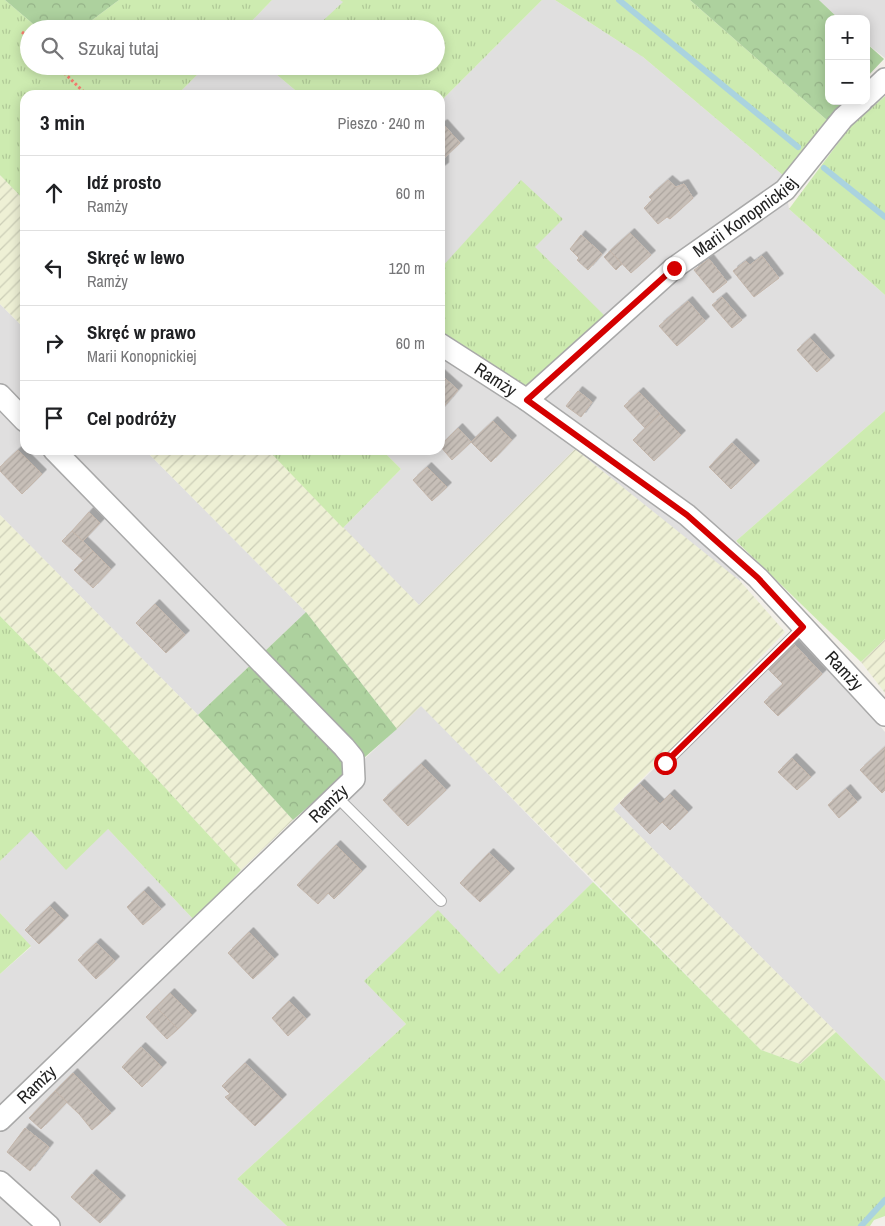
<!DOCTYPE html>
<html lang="pl">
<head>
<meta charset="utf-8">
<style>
	:root { --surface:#fff; --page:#f6f6f6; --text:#202124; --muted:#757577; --line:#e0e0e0 }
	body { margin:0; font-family:"Archivo Narrow",sans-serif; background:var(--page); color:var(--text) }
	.controls { position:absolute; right:15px; top:15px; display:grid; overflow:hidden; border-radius:10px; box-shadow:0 2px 12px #0003 }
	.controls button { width:45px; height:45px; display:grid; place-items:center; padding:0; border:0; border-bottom:1px solid var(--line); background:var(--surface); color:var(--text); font:25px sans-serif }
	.stop { position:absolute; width:15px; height:15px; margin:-11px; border:4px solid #d40000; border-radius:50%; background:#fff }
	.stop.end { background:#d40000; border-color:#fff; box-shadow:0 1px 5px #0008 }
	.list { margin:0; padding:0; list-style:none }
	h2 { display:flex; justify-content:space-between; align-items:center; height:65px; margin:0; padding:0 20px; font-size:21px }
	h2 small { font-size:16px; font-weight:400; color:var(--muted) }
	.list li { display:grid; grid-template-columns:32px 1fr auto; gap:15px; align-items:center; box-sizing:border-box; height:75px; padding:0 20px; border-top:1px solid var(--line) }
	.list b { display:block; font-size:19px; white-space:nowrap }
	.list p { margin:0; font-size:16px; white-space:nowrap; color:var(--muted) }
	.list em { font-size:16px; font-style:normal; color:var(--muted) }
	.icon { flex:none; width:28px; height:28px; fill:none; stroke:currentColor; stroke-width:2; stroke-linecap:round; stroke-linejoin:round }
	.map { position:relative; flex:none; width:885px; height:1226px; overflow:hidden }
	.search { position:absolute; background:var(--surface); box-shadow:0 2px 12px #0003; left:20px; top:20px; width:425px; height:55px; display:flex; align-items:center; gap:12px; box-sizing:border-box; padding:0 18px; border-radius:28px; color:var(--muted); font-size:19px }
	.panel { position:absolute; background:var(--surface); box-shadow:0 2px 12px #0003; left:20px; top:90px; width:425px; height:365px; border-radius:15px }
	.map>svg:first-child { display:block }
	.residential { fill:#e0dfdf }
	.farmland { fill:url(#farmland-furrows) }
	.grass { fill:url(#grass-tufts) }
	.forest { fill:url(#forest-crowns) }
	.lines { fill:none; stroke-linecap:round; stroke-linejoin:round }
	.stream { stroke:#aad3df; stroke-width:6 }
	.building { fill:url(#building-hatch); stroke:#c4b6ab; filter:url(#shadow) }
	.service-casing { stroke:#a9a9a9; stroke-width:12 }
	.minor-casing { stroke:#a9a9a9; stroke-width:24 }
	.path { stroke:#fa8072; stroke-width:3; stroke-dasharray:2.5 2.5; stroke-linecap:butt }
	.service { stroke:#fff; stroke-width:10 }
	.minor { stroke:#fff; stroke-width:21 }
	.route { stroke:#d40000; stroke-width:6 }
	.labels { text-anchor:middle; stroke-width:4; stroke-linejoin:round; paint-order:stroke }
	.street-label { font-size:18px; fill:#222; stroke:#fff }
</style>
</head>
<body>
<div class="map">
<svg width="885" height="1226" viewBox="0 0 885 1226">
	<defs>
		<pattern id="farmland-furrows" width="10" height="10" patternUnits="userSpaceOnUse" patternTransform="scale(1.25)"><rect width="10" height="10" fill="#eef0d5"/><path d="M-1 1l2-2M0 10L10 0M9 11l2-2" fill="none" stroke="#ccceb7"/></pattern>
		<pattern id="grass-tufts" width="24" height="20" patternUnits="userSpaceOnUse" patternTransform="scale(1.25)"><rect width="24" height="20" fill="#cdebb0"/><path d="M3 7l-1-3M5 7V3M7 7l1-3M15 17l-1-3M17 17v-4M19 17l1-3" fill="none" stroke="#b0c997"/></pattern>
		<pattern id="forest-crowns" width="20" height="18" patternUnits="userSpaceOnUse" patternTransform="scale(1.25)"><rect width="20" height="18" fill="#add19e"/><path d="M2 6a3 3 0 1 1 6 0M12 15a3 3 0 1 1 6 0" fill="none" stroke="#95b388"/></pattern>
		<pattern id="building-hatch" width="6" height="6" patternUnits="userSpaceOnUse" patternTransform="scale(1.25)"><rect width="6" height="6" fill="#c7bfb8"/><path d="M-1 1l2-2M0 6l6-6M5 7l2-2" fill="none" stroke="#aba49e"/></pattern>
		<filter id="shadow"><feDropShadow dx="4.5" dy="-4.5" stdDeviation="0" flood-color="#0004"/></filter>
	</defs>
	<rect width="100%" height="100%" fill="#f2efe9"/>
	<g class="residential">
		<path d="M272 0H340L344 2 314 29H244Z"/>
		<path d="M542 0H555L643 57 784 176 789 209 885 295V411L736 541 740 582 575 449 419 605 343 528 401 469 382 450H440V102Z"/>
		<path d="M819 0H885V58L866 43V19H839Z"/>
		<path d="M206 66H273L270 69 301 95H177Z"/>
		<path d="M0 304 25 329V450H145L306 612 198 715 0 515Z"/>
		<path d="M798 627 885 732V1081L613 809Z"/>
		<path d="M421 705 593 882 499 975 365 981 406 1024 237 1179 287 1226H0V974L31 947 0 913V861L30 831 108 829 195 921Z"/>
	</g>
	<g class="farmland">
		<path d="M0 175 25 201V329L0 304Z"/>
		<path d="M575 449 740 581 785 632 613 809 836 1032 800 1064 761 1050 421 706 397 729 306 612 145 450H268L419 605Z"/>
		<path d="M0 515 198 715 293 820 241 870 110 728 0 616Z"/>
		<path d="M885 639V693L861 662Z"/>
	</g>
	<g class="grass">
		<path d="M0 0H5L39 29H29V66H206L177 95H25V201L0 175Z"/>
		<path d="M119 0H272L244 29H80Z"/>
		<path d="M340 0H542L440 102V95H301L270 69 273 66H436V29H314L343 2Z"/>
		<path d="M555 0H690L828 121 784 176 643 57Z"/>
		<path d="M885 96V295L789 209 850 127Z"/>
		<path d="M521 180 563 219 535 247 605 316 526 386 440 334V269Z"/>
		<path d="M885 411V639L861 662 736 541Z"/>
		<path d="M268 450H382L401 469 343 528Z"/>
		<path d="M0 616 110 728 241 870 195 921 108 829 66 870 31 831 0 861Z"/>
		<path d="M593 882 761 1050 800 1064 836 1032 885 1081V1216L874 1220 870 1226H287L237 1179 406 1024 364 981 438 910 499 974Z"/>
		<path d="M0 913 31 946 0 974Z"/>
	</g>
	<g class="forest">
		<path d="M5 0H119L80 29H39Z"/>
		<path d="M690 0H819L839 19H829V101H846L828 121Z"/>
		<path d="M866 43 884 59 866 78Z"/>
		<path d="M306 612 397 729 293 820 198 715Z"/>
	</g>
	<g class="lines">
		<g class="stream">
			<path d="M619 0 798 147"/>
			<path d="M824 168 885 217"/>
			<path d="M861 1226 885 1200"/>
		</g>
	</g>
	<g class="building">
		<path d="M443 124 460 143 444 158V167L440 170V126Z"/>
		<path d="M668 180 676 187 684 184 693 198 670 219 667 217 658 224 644 208 652 200 649 197Z"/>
		<path d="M630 233 651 255 631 273 610 251Z"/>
		<path d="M581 235 602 254 588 270 577 260 579 258 570 249Z"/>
		<path d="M610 251 622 264 616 270 604 257Z"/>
		<path d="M762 256 779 278 754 297 733 271 746 261 750 265Z"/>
		<path d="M709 259 727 282 713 293 694 270Z"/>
		<path d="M722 297 742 320 732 328 712 305Z"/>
		<path d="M688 301 705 321 677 346 659 326Z"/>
		<path d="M810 338 830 360 817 372 797 350Z"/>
		<path d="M440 374 458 390 440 411Z"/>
		<path d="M578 391 592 402 581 417 566 406Z"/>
		<path d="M639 392 660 414 645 428 624 406Z"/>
		<path d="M660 414 681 435 654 461 633 440Z"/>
		<path d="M493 421 512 440 491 462 471 442Z"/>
		<path d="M458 428 471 442 452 460 440 446Z"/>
		<path d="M732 443 755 465 731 489 709 467Z"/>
		<path d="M18 450 42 474 22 494 0 471V467Z"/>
		<path d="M427 467 447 487 432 501 413 480Z"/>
		<path d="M89 512 100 523 83 541 72 531Z"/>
		<path d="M72 531 93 551 84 561 62 541Z"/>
		<path d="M93 551 111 569 93 588 74 570Z"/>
		<path d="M155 604 185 635 166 653 136 623Z"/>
		<path d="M793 643 822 674 778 716 764 702 783 684 766 667Z"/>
		<path d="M885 747V790L882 793 860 770Z"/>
		<path d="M792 758 811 777 797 790 778 772Z"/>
		<path d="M421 764 446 790 408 826 383 800Z"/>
		<path d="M640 784 660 804 670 794 688 812 670 830 662 822 650 834 620 803Z"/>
		<path d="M846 789 857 802 839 818 828 805Z"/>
		<path d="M336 845 362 871 334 899 328 893 318 904 297 885Z"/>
		<path d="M489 853 510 873 480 902 460 883Z"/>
		<path d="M144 891 161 909 143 925 127 907Z"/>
		<path d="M50 906 64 920 39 944 25 930Z"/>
		<path d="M249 932 274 959 253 979 228 953Z"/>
		<path d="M96 943 115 961 96 979 78 960Z"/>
		<path d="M170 993 192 1015 178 1029 156 1007Z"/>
		<path d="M289 1001 306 1019 288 1036 272 1018Z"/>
		<path d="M156 1007 178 1029 167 1039 146 1017Z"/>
		<path d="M141 1047 162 1067 142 1087 122 1067Z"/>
		<path d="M245 1063 282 1099 255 1126 225 1097 230 1094 222 1086Z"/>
		<path d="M73 1073 111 1113 92 1130 80 1115 55 1091Z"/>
		<path d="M55 1091 67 1102 41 1129 29 1118Z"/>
		<path d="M25 1128 49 1147 30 1171 7 1152Z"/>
		<path d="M92 1174 121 1200 100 1223 71 1197Z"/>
	</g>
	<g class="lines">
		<defs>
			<g id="service">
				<path d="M665 763 803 627"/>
				<path d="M336 796 441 901"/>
			</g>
			<g id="minor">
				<path d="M866 97 885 79"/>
				<path id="s1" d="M440 344 527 400 687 515 758 578 885 715"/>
				<path d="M0 395 25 421"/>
				<path id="s2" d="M527 400 674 268 785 190 843 118 862 101"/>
				<path id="s3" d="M0 1120 354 779 353 758 344 747 54 450"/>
				<path d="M0 1182 49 1226"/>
			</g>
		</defs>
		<use href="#service" class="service-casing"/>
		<use href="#minor" class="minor-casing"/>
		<g class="path">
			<path d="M22 32 29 38"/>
			<path d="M57 66 87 95"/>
		</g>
		<use href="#service" class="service"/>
		<use href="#minor" class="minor"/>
	</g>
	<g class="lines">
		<path class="route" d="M665 763 803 627 758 578 687 515 527 400 674 268"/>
	</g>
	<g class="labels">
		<g class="street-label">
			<text dy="6" stroke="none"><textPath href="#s2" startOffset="285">Marii Konopnickiej</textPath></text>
			<text dy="6" stroke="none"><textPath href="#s1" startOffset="66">Ramży</textPath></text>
			<text dy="6" stroke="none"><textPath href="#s1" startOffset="522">Ramży</textPath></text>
			<text dy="6" stroke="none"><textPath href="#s3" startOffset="456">Ramży</textPath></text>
			<text dy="6" stroke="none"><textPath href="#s3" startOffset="51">Ramży</textPath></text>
		</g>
	</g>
</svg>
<div class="controls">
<button>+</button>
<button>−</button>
</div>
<div class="stop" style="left:665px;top:763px"></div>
<div class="stop end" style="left:674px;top:268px"></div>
<div class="search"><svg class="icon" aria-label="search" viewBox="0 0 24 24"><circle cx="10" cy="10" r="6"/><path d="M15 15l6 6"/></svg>Szukaj tutaj</div>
<section class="panel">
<h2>3 min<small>Pieszo · 240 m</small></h2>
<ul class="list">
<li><svg class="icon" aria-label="ahead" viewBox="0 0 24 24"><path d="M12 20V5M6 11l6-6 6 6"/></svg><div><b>Idź prosto</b><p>Ramży</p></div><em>60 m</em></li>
<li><svg class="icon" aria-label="left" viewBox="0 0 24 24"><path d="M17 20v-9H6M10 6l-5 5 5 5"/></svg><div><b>Skręć w lewo</b><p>Ramży</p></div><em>120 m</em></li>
<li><svg class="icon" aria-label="right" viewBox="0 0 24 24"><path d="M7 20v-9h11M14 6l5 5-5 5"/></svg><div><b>Skręć w prawo</b><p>Marii Konopnickiej</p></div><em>60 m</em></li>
<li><svg class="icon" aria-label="arrive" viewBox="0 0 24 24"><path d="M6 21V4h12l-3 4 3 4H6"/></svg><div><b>Cel podróży</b></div></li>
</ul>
</section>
</div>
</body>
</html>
